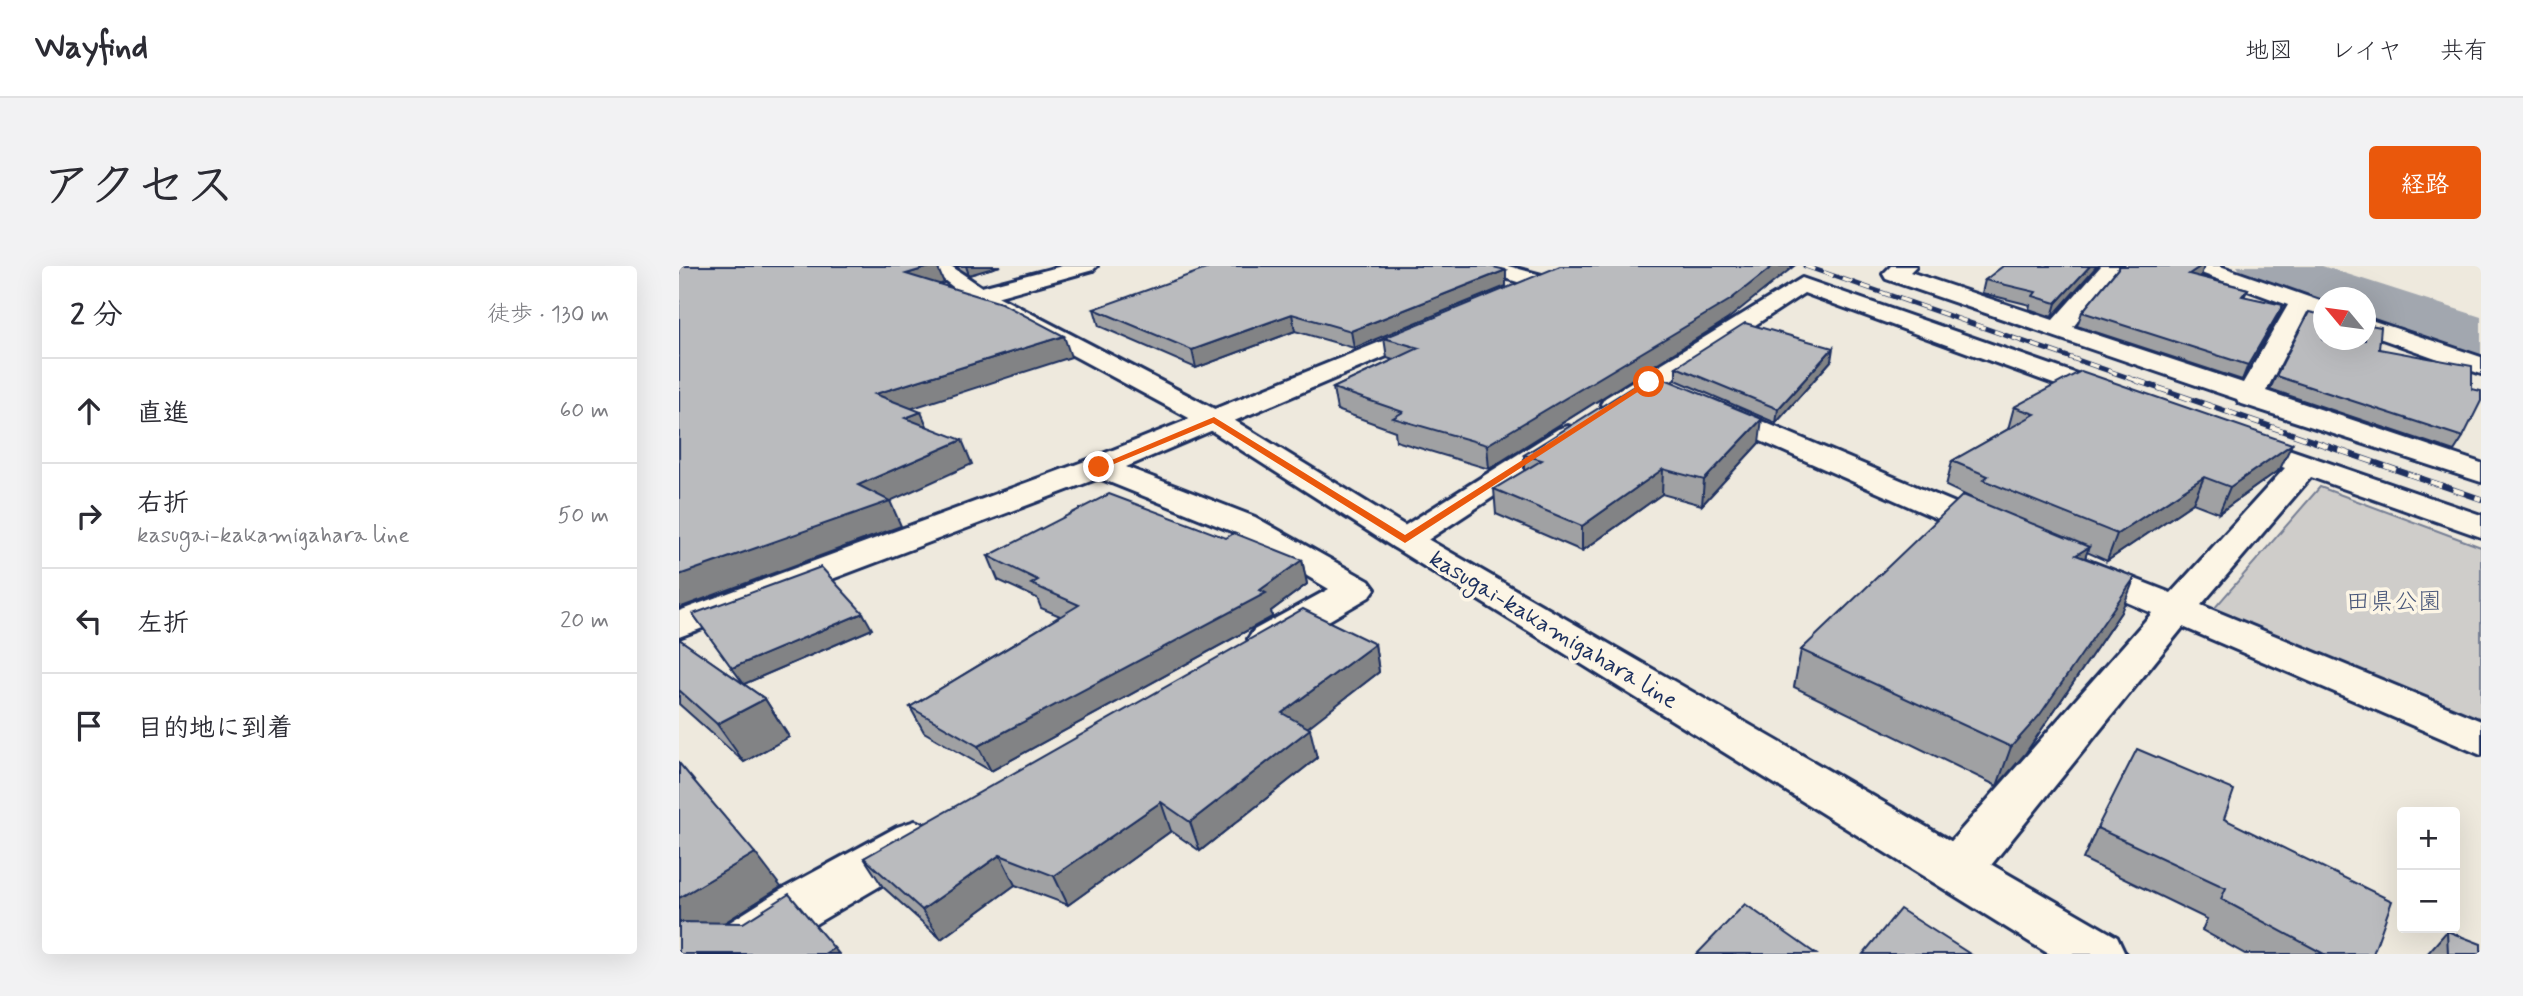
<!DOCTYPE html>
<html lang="ja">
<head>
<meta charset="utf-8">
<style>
	:root { --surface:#fff; --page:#f2f2f3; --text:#2b2b33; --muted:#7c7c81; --line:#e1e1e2; --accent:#ea580c }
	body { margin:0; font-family:Mynerve,"Klee One",sans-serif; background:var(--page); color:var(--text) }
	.controls { position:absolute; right:21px; bottom:21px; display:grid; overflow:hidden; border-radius:7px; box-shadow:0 7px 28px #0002 }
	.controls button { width:63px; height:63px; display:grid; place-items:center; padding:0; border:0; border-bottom:2px solid var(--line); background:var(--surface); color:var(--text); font:35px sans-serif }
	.compass { position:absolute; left:1634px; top:21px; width:63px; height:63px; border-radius:50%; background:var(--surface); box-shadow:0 7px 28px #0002; rotate:299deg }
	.stop { position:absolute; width:21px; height:21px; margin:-16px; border:5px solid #ea580c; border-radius:50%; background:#fff }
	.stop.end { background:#ea580c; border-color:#fff; box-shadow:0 2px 7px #0008 }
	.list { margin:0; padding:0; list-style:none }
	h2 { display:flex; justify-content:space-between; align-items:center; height:91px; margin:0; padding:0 28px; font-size:30px }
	h2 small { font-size:23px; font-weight:400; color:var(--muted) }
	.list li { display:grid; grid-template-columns:46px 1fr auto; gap:21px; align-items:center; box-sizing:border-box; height:105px; padding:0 28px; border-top:2px solid var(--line) }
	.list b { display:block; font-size:26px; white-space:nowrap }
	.list p { margin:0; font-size:23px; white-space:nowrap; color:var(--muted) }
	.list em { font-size:23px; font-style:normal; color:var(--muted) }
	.icon { flex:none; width:38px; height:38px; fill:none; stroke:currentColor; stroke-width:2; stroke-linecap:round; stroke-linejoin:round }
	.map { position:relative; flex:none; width:1802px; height:688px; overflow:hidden; border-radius:7px }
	header { display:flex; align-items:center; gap:42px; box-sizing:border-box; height:98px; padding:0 35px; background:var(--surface); border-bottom:2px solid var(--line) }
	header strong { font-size:33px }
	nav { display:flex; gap:38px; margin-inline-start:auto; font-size:24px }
	.intro { display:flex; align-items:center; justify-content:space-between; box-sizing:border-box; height:168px; padding:0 42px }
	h1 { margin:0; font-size:49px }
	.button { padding:18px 32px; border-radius:7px; background:var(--accent); color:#fff; font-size:24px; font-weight:700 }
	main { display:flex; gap:42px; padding:0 42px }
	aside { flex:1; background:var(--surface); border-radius:7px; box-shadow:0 7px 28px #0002 }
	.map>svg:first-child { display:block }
	.green { fill:#cfcdca; stroke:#757e94; stroke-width:2 }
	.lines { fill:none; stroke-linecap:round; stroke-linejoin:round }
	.river { fill:#a2a7af; fill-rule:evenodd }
	.minor-casing { stroke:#1b2f5e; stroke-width:6 }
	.major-casing { stroke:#1b2f5e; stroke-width:6 }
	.minor { fill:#fcf5e5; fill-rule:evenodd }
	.major { fill:#fcf5e5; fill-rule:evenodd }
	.rail-far1-casing { stroke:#1b2f5e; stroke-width:5 }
	.rail-casing { stroke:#1b2f5e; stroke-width:6 }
	.rail-far1 { stroke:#fcf5e5; stroke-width:3.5; stroke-dasharray:10; stroke-linecap:butt }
	.rail { stroke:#fcf5e5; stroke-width:4.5; stroke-dasharray:12; stroke-linecap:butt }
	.wall { fill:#a0a1a3; stroke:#1b2f5e; stroke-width:2 }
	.shaded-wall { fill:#828385; stroke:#1b2f5e; stroke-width:2 }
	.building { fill:#babbbe; stroke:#1b2f5e; stroke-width:2 }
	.route { fill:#ea580c }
	.labels { text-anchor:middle; stroke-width:7; stroke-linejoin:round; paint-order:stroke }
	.park-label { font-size:24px; fill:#485679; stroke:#fcf5e5 }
	.street-label { font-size:24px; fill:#1b2f5e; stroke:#fcf5e5 }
</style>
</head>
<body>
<header>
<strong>Wayfind</strong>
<nav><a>地図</a><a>レイヤ</a><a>共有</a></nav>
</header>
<div class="intro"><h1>アクセス</h1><a class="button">経路</a></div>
<main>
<aside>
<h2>2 分<small>徒歩 · 130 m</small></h2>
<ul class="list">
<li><svg class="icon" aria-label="ahead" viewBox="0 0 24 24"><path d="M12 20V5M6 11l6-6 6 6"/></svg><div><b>直進</b></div><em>60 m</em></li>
<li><svg class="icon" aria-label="right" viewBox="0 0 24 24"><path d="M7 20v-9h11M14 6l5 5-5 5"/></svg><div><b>右折</b><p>kasugai-kakamigahara line</p></div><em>50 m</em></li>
<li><svg class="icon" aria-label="left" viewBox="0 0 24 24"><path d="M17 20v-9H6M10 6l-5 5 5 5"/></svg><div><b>左折</b></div><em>20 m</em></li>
<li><svg class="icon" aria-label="arrive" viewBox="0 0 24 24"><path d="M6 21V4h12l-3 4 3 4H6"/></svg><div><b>目的地に到着</b></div></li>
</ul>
</aside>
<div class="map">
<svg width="1802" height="688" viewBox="0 0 1802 688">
	<rect width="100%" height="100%" fill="#eee9dd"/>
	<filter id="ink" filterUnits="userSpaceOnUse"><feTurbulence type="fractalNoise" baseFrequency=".0143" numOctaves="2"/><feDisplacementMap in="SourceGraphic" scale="14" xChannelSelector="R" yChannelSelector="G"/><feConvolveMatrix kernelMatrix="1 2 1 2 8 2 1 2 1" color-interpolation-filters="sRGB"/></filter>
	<g filter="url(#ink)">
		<path class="green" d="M1641 221 1802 281V460L1533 345Z"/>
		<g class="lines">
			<path class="river" d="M1558 0H1643L1802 51V93L1686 55V32H1644V40L1566 12Z"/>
			<defs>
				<g id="minor">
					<path d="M383 0H418L414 4 299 36 288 29 291 24Z"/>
					<path d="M795 0H829L870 11 873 16 862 23 799 4Z"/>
					<path d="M1212 0H1237L1231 6 1374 54 1422 0H1444L1394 61 1564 117 1609 39 1514 4 1510 0H1541L1644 36V51L1628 46 1587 125 1802 197V216L1560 137 1558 133 1207 13 1204 8Z"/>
					<path d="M1123 12 1444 124 1448 130 1444 136H1424L1125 27 946 144 936 146 926 144 922 138 926 132Z"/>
					<path d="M1686 52 1802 91V108L1686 67Z"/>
					<path d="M753 55 762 57 765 62 762 67 447 201 576 251 690 315 696 323 690 331 603 382 589 385 575 382 569 373 575 364 650 323 552 265 420 212 0 371V345L409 194Z"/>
					<path d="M1035 135 1326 258 1331 265 1326 272 1314 275 1302 272 1025 150 1021 144 1025 138Z"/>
					<path d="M889 160 899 163 904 169 899 175 738 281 726 284 714 281 709 274 714 267 879 163Z"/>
					<path d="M1557 165 1802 249V271L1632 211 1522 339 1802 455V489L1504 361 1296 619 1278 625 1260 619 1252 604 1260 589 1473 347 1392 312 1387 304 1392 296 1405 293 1492 327 1606 202 1546 180 1542 174 1546 168Z"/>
					<path d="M236 555 254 561 261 575 254 589 138 657 92 688H19L27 671 100 625 218 561Z"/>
				</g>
				<path id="major" d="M247 0H272L307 24 545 148 738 267 1438 671 1446 688H1370L714 281 525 160 291 34Z"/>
			</defs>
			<use href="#minor" class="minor-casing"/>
			<use href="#major" class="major-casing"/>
			<use href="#minor" class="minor"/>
			<use href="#major" class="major"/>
			<defs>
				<path id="rail-far1" d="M1126 0 1462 116"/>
				<path id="rail" d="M1456 114 1802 233"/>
			</defs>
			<use href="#rail-far1" class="rail-far1-casing"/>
			<use href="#rail" class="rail-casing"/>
			<use href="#rail-far1" class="rail-far1"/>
			<use href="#rail" class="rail"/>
		</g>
		<g class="wall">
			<path d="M276 0H321L290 9Z"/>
			<path d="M1418 0 1373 51 1350 43 1351 39 1303 27 1306 14Z"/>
			<path d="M1441 0H1525L1521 10 1569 23 1565 31 1604 39 1598 53 1563 114 1398 60 1403 46Z"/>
			<path d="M827 20 675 82 616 65 517 102 420 60 415 43Z"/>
			<path d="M1049 53 810 203 717 175 716 165 658 144 654 122 714 94 708 92 705 72Z"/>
			<path d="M1700 83 1784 171 1775 185 1591 123 1597 110Z"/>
			<path d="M1152 95 1097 157 997 114V101Z"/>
			<path d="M1335 141 1601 203 1540 247 1514 237 1428 295 1408 286 1406 292 1442 346 1346 488 1318 520 1115 421 1122 384 1299 235 1267 220 1273 195 1329 163Z"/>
			<path d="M1080 177 1023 239 983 228 903 285 817 248 815 223 845 205V189Z"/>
			<path d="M547 272 623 294 628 318 592 345 593 351 312 505 245 466 231 441 381 350 362 342 358 332 319 314 309 290Z"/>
			<path d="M14 348 193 363 65 418Z"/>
			<path d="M0 373 86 433 110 471 65 496 0 438Z"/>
			<path d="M696 378 700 406 628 461 638 492 521 585 492 565 389 639 336 619 262 673 204 621 185 592Z"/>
			<path d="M1545 553 1694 688H1566L1523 664 1528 653 1404 593 1418 562Z"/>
			<path d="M1768 665 1802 688H1748Z"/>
		</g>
		<g class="shaded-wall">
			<path d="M254 0H258L265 17 235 27 227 8Z"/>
			<path d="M287 0H321L290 9Z"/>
			<path d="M1094 0H1115L1049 53 810 203 808 179Z"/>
			<path d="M1411 0H1418L1373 51 1377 37Z"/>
			<path d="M1522 0H1525L1522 10 1506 21 1510 8Z"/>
			<path d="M827 4V20L675 82 672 65Z"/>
			<path d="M1604 39 1598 53 1563 114 1569 99Z"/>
			<path d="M613 48 616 65 517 102 513 84Z"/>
			<path d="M385 70 392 91 206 151 196 128Z"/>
			<path d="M1154 82 1152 95 1097 157 1099 143Z"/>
			<path d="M242 146 252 169 226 152Z"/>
			<path d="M1083 153 1080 177 1023 239 1025 214Z"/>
			<path d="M283 174 293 198 211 235 222 260 0 342V309L179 219Z"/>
			<path d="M1613 178 1601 203 1540 247 1551 221Z"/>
			<path d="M984 203 983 228 903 285V260Z"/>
			<path d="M1525 211 1514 237 1428 295 1438 268Z"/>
			<path d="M1410 281 1397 316V289Z"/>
			<path d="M623 294 628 318 592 345 593 351 312 505 299 480 581 324Z"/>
			<path d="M1456 311 1442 346 1346 488 1318 520 1332 481Z"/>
			<path d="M184 347 193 363 65 418 53 402Z"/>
			<path d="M696 378 700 406 610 476 603 447Z"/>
			<path d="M86 433 110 471 65 496 38 458Z"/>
			<path d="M631 463 638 492 521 585 511 556Z"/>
			<path d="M482 536 492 565 389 639 375 610Z"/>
			<path d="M76 587 102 621 26 669 0 671V632Z"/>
			<path d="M321 589 336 619 262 673 243 644Z"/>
			<path d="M155 682 160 688H145Z"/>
		</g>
		<g class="building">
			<path d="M0 0H254L227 8 322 37 385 70 196 128 242 146 226 152 283 174 179 219 211 235 0 309Z"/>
			<path d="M535 0H810L827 4 672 65 613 48 513 84 415 43Z"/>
			<path d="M881 0H1094L1051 34 808 179 714 152 724 146 654 122 740 82 705 72Z"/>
			<path d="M1324 0H1411L1377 37 1354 30 1357 26 1306 14Z"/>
			<path d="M1441 0H1522L1510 8 1569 23 1563 30 1604 39 1569 99 1403 46Z"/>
			<path d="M1630 46 1644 49V74H1686V58L1702 61 1700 83 1793 100V123L1802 125V135L1784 171 1597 110Z"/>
			<path d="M1066 57 1154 82 1099 143 997 101Z"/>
			<path d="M1402 105 1613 178 1551 221 1525 211 1438 268 1304 214 1309 210 1273 195 1356 148 1335 141Z"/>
			<path d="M974 108 1083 153 1025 214 984 203 903 260 815 223 863 194 845 189Z"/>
			<path d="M430 228 547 272 555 267 623 294 581 324 587 327 299 480 231 441 400 339 352 318 359 314 309 290Z"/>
			<path d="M1284 229 1410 281 1397 289 1456 311 1360 450 1332 481 1122 384Z"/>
			<path d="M142 301 184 347 53 402 14 348Z"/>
			<path d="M624 343 696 378 603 447 631 463 511 556 482 536 375 610 321 589 243 644 185 592Z"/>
			<path d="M0 373 86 433 38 458 0 424Z"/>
			<path d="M1458 483 1555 524 1545 553 1713 635 1694 688H1645L1542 633 1547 622 1418 562Z"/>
			<path d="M0 497 76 587 0 632Z"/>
			<path d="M110 628 155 682 145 688H0V656L64 657Z"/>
			<path d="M1066 638 1137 688H1018Z"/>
			<path d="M1221 643 1291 688H1184Z"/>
			<path d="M1768 665 1802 678V688H1769Z"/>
		</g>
	</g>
	<path class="route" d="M967 115 974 116 726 277 534 157 423 203 416 201 535 151 726 269Z"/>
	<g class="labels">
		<g class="park-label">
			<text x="1715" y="343">田県公園</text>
		</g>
		<g class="street-label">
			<text transform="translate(875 363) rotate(31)" y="8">kasugai-kakamigahara line</text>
		</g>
	</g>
</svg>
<div class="controls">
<button>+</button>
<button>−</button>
</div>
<svg class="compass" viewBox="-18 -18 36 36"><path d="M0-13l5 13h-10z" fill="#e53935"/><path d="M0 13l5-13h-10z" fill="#7c7c81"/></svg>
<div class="stop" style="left:970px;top:116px"></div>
<div class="stop end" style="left:420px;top:201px"></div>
</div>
</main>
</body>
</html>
